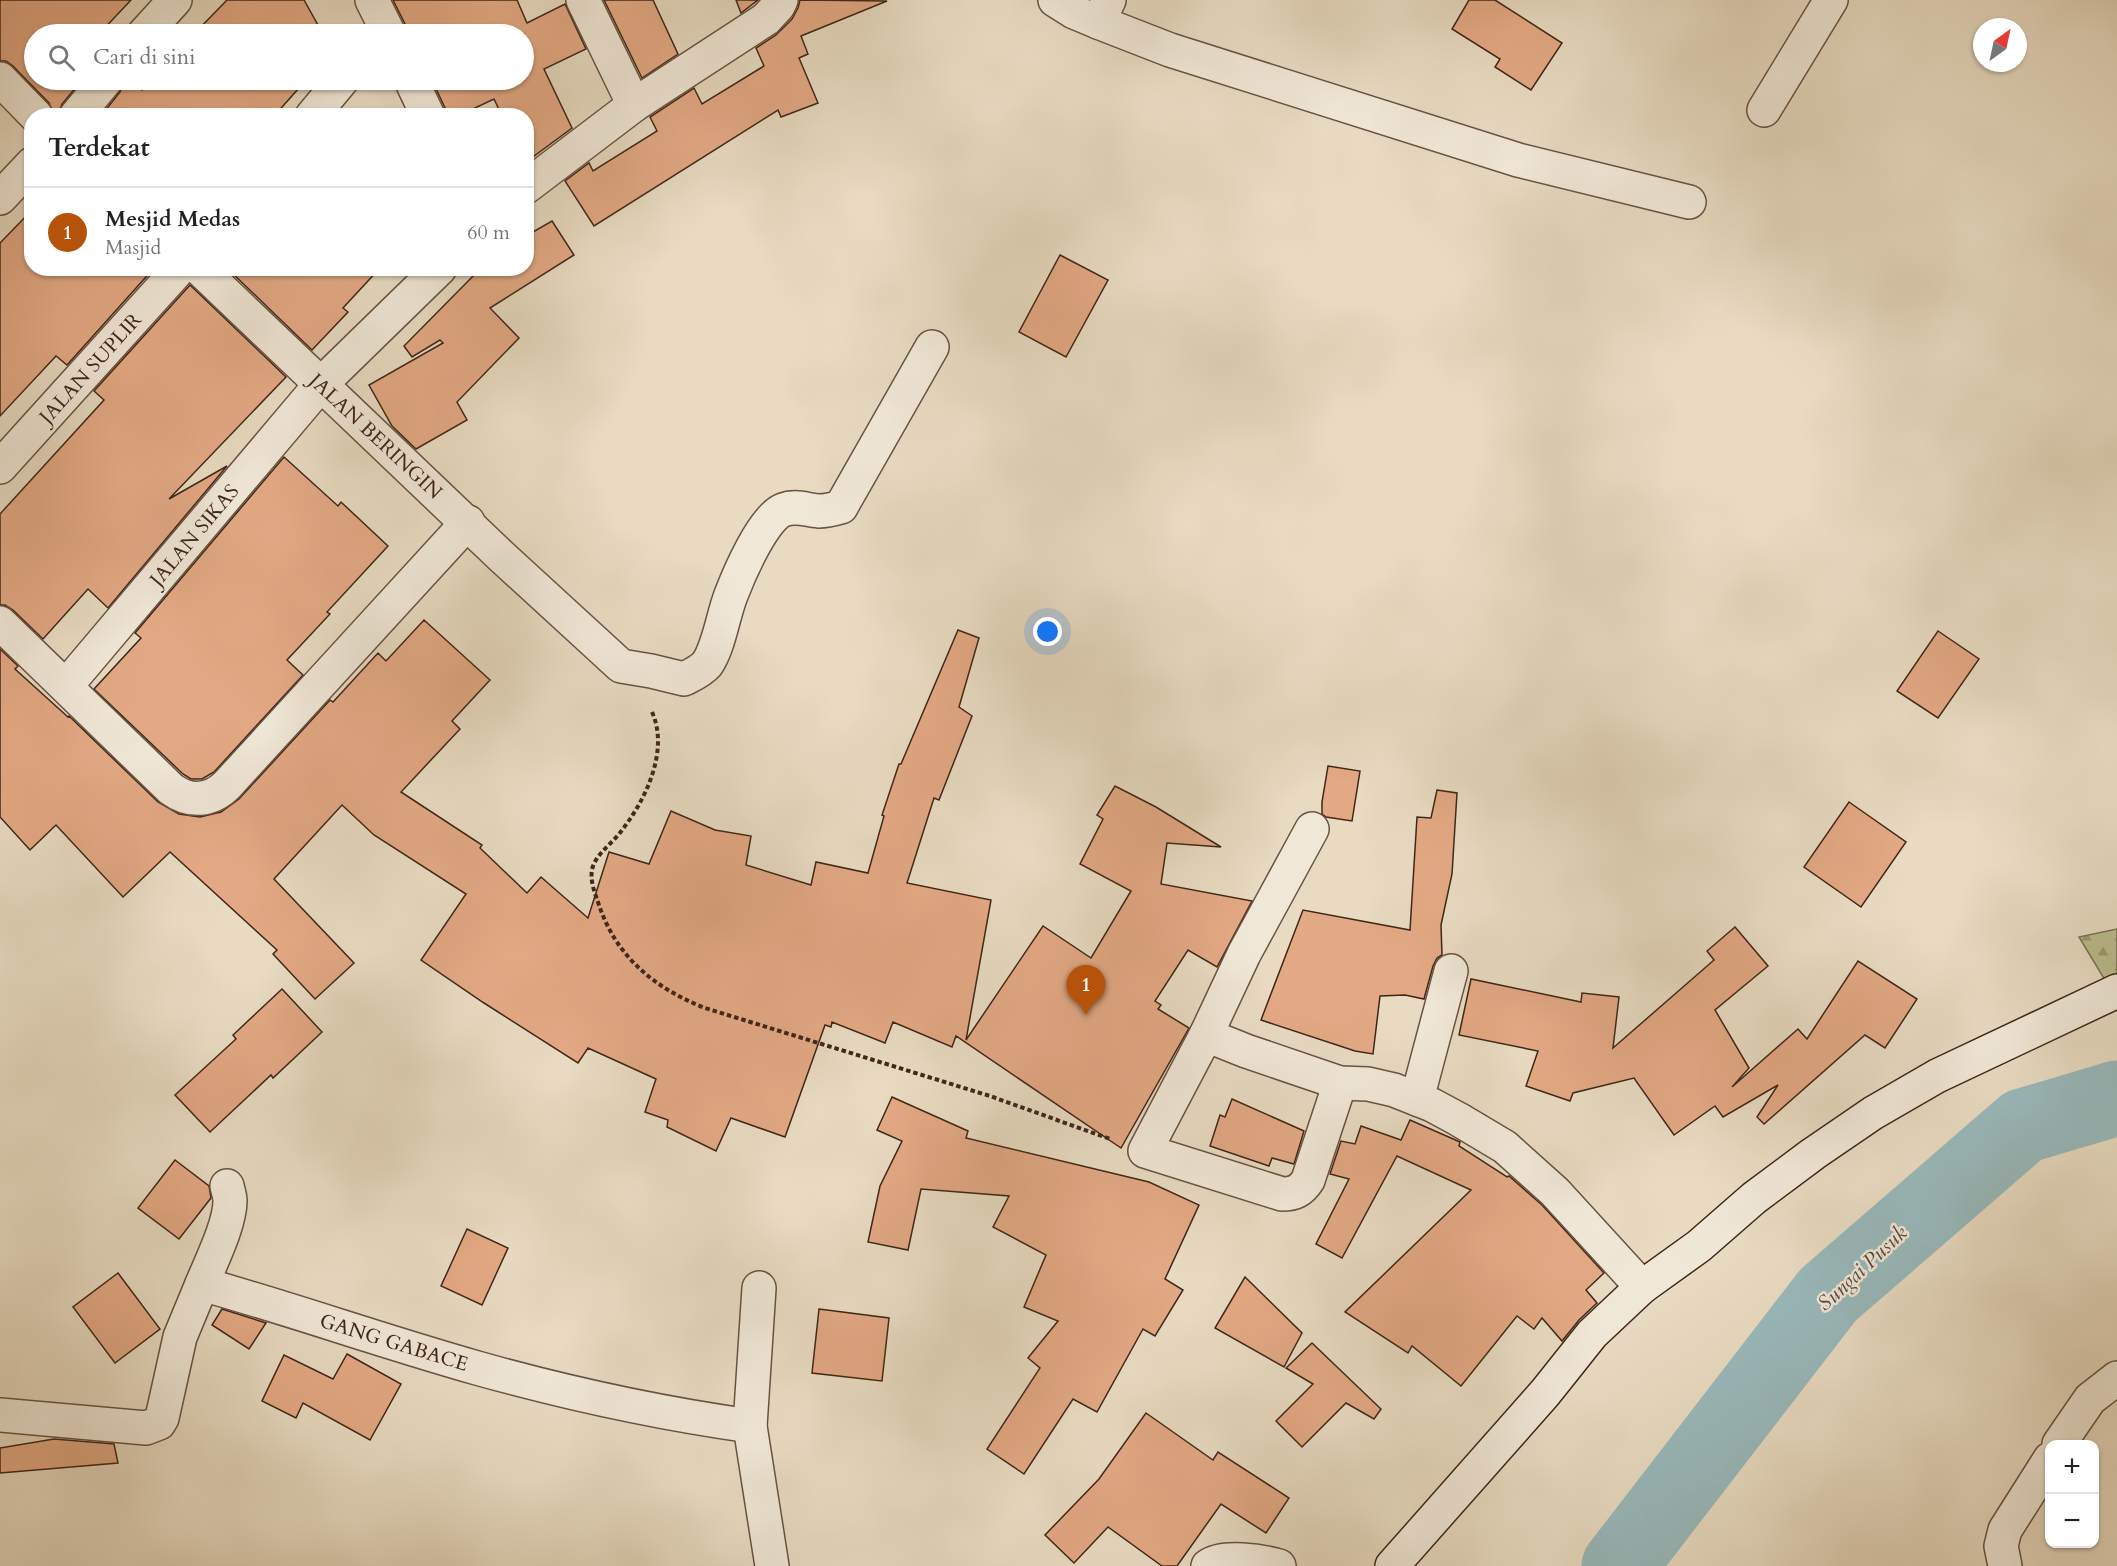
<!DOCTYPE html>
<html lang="id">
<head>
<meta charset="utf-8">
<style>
	:root { --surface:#fff; --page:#f6f6f6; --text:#222; --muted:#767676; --line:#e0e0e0; --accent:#b45309 }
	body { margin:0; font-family:Cardo,serif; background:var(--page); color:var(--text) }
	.controls { position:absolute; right:18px; bottom:18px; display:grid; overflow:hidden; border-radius:12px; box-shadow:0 2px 4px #0004 }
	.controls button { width:54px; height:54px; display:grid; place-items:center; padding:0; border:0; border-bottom:2px solid var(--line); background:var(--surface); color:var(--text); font:30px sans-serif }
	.compass { position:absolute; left:1973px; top:18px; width:54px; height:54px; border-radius:50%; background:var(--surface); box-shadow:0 2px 4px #0004; rotate:33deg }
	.you { position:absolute; left:1048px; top:632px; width:21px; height:21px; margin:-15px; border:4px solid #fff; border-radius:50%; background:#1a73e8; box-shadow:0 0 0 9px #1a73e833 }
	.badge { display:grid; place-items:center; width:39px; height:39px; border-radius:50%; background:var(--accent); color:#fff; font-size:20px; font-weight:700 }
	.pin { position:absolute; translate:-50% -50px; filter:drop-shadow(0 2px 3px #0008) }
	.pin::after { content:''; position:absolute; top:32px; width:21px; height:18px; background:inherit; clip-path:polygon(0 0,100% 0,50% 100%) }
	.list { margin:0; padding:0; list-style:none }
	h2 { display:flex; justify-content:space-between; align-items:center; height:78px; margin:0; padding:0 24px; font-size:26px }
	h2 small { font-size:20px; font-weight:400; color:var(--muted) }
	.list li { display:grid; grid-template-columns:39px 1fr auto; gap:18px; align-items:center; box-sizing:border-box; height:90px; padding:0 24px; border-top:2px solid var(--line) }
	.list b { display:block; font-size:22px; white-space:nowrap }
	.list p { margin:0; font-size:20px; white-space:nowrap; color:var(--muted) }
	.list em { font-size:20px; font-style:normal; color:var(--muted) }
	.icon { flex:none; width:33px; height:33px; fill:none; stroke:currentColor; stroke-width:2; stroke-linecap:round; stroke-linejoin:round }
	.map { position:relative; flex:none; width:2117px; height:1566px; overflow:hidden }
	.search { position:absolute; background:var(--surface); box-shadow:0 2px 4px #0004; left:24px; top:24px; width:510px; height:66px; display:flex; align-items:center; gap:15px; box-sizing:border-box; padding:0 21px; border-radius:33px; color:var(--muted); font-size:22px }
	.panel { position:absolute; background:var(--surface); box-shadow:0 2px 4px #0004; left:24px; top:108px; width:510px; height:168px; border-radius:24px }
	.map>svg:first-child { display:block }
	.forest { fill:url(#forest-firs); stroke:#7d7254; stroke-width:1.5 }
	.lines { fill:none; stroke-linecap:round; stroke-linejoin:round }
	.river { stroke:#99b9bb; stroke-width:75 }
	.building { fill:#e3a984; stroke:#3f2618; stroke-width:1.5 }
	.street-casing { stroke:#695342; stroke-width:36 }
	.secondary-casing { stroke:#3f2618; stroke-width:36 }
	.path { stroke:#3f2618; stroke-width:4; stroke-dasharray:4.5 3; stroke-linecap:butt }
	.street { stroke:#f0e8d7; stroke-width:33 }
	.secondary { stroke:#f0e8d7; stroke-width:33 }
	.labels { text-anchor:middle; stroke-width:5; stroke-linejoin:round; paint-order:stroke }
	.street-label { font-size:20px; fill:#3f2618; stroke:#f0e8d7 }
	.water-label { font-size:21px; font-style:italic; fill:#564b41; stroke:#f0e8d7 }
</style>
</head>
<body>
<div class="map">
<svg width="2117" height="1566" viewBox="0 0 2117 1566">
	<defs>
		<pattern id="forest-firs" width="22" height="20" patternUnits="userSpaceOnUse" patternTransform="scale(1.5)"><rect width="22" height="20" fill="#bbbe8f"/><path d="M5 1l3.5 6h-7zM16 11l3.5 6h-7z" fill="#999a74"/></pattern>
	</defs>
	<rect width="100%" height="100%" fill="#e8dbc2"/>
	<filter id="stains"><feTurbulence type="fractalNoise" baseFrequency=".00333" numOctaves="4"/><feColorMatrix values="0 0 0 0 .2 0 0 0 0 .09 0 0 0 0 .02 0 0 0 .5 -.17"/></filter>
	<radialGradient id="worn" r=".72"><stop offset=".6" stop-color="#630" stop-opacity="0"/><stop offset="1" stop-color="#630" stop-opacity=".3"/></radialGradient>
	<path class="forest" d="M2117 929V1000L2079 937Z"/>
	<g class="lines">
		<path class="river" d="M1619 1566 1828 1295 2023 1126 2117 1098"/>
	</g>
	<g class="building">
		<path d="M0 0H131L99 34H34V80H82L62 104 58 116H54L49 103 13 66 6 61H0Z"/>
		<path d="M227 0H304L323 34H194Z"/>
		<path d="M393 0H517L527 23 565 4 586 49 544 69 572 128 526 162V116H502L494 99 458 116H446L445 108 432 80H524V34H408L406 26Z"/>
		<path d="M604 0H653L678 54 642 78Z"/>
		<path d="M736 0H758L741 13Z"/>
		<path d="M800 0 887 1 801 36 808 54 799 58 818 103 781 117 778 110 594 226 565 181 589 163 593 171 657 131 650 117 694 88 702 104 764 66 756 48 776 35 792 19 798 8Z"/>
		<path d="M1469 0H1495L1562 43 1531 90 1495 67 1500 59 1452 29Z"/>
		<path d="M124 80H130L142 90 152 80H289L299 88 274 116H101L120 92Z"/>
		<path d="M32 210V268H154L67 365 56 356 0 416V243Z"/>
		<path d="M552 221 574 255 490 308 519 338 457 402 467 420 416 449 392 426 369 385 443 343 440 340 412 357 404 346 481 268H526V236Z"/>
		<path d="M1060 255 1108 280 1066 357 1019 332Z"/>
		<path d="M227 268H380L343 308 348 312 312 350Z"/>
		<path d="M190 285 286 377 169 499 227 466 108 608 88 589 43 639 13 610 5 605H0V514L104 400 94 391Z"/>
		<path d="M284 457 338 506 341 502 388 546 327 612 330 614 287 660 303 675 214 772 202 779H191L183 774 94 689 141 638 135 633Z"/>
		<path d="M424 620 490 680 452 721 460 729 401 792 482 845 480 848 527 893 541 877 588 918 609 852 649 864 671 811 715 830 751 836 746 865 811 885 816 862 868 873 884 816 882 815 899 764H901L958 630 979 638 959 707 972 716 939 800 934 798 907 883 991 900 966 1040 1043 926 1091 958 1131 891 1080 864 1103 819 1097 815 1115 786 1156 807 1221 847 1167 843 1161 884 1252 901 1217 967 1188 950 1155 1001 1161 1005 1158 1009 1189 1028 1121 1148 956 1036 952 1047 893 1022 885 1043 832 1022 831 1027 825 1025 785 1137 731 1118 716 1151 667 1127 668 1120 645 1112 656 1079 588 1048 578 1063 484 1003 421 960 466 894 374 835 342 805 274 879 354 963 315 999 273 954 277 950 170 852 123 897 56 825 30 850 0 817V649L18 666 15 669 68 717 69 716 158 802 179 814 200 817 221 812 239 799 330 700 333 702 378 653 386 661Z"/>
		<path d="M1938 631 1979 659 1938 718 1897 691Z"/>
		<path d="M1328 766 1360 771 1352 821 1326 817 1322 814V802Z"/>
		<path d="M1437 790 1457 793 1452 874 1441 925 1442 955 1437 958 1433 966 1424 999 1405 995 1380 996 1373 1054 1355 1051 1261 1020 1303 910 1410 930 1417 817 1431 818Z"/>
		<path d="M1849 802 1906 842 1861 907 1804 867Z"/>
		<path d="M1735 927 1768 966 1715 1010 1749 1068 1732 1087 1798 1029 1807 1039 1858 961 1917 999 1885 1048 1865 1035 1764 1124 1757 1117 1778 1085 1723 1117 1715 1106 1674 1135 1634 1078 1573 1093 1570 1101 1526 1086 1538 1051 1459 1035 1471 979 1581 1002 1582 993 1619 997 1613 1048 1714 960 1707 951Z"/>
		<path d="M282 989 322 1032 273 1078 271 1075 210 1132 175 1095 236 1039 233 1035Z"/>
		<path d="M892 1097 968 1131 966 1138 1149 1182 1199 1205 1165 1279 1183 1290 1155 1336 1143 1329 1097 1412 1073 1399 1024 1474 987 1449 1040 1368 1028 1358 1058 1321 1024 1307 1046 1255 993 1227 1009 1196 921 1189 908 1250 868 1242 880 1186 902 1141 877 1130Z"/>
		<path d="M1232 1099 1304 1131 1294 1164 1272 1158 1269 1166 1210 1146 1220 1115 1225 1117Z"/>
		<path d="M1410 1120 1460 1142 1459 1146 1507 1177 1509 1176 1542 1205 1604 1273 1586 1290 1597 1303 1579 1320 1562 1341 1542 1318 1534 1329 1517 1316 1461 1386 1412 1346 1408 1353 1345 1312 1471 1190 1397 1156 1342 1258 1316 1244 1349 1179 1330 1174 1341 1141 1355 1144 1361 1126 1401 1140Z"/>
		<path d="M175 1160 209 1186 211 1198 179 1239 138 1208Z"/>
		<path d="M467 1229 508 1248 482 1305 441 1286Z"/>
		<path d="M118 1273 160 1329 115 1363 73 1307Z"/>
		<path d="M1245 1277 1302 1333 1284 1367 1215 1328Z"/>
		<path d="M222 1309 266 1323 249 1349 212 1325Z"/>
		<path d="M819 1309 889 1318 882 1381 812 1373Z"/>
		<path d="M1312 1343 1381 1409 1374 1419 1346 1403 1302 1447 1276 1421 1313 1384 1286 1368Z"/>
		<path d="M347 1354 401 1384 370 1440 303 1403 296 1418 262 1401 284 1355 333 1379Z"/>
		<path d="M1146 1413 1213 1460 1218 1452 1289 1498 1266 1533 1221 1504 1177 1566H1162L1108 1527 1074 1563 1045 1535 1099 1479Z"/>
		<path d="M54 1439 114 1444 118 1463 0 1473V1448Z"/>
	</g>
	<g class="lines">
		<defs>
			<g id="street">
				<path d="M372 0 389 34"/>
				<path d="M583 0 634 105"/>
				<path d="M1055 0 1074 12 1098 22 1109 0"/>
				<path d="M1098 22 1170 50 1518 160 1689 202"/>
				<path d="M144 34 175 0"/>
				<path d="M0 79 36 116"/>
				<path d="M411 80 428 116"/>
				<path d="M1764 110 1831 0"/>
				<path d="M76 116 106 80"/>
				<path d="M312 116 342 80"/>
				<path d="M526 187 634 105 766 19 778 6 781 0"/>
				<path d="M0 198 32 164"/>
				<path d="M199 268 501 556 621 666 651 671 684 679C692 675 701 671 707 664 719 647 723 615 731 595 739 574 763 518 783 510 796 505 806 510 819 511 826 511 834 509 841 507L932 347"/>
				<path d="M0 467 180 268"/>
				<path d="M0 623 171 789C190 803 211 801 227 785L468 522"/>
				<path d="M66 686 321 384 440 268"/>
				<path d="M1312 829 1244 954 1206 1035 1246 1051 1340 1083 1368 1084 1394 1090 1432 1105 1458 1119 1505 1147 1555 1192 1642 1287"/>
				<path d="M1206 1035 1145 1151 1282 1194C1294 1194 1301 1191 1308 1180L1340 1083"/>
				<path d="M1417 1099 1451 971"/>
				<path d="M202 1284C211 1262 230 1224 230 1201 230 1196 228 1191 227 1186"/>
				<path d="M0 1415 146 1428 159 1423 162 1418 180 1337 202 1284C294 1310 385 1342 477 1368 566 1393 658 1413 750 1426L772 1566"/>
				<path d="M750 1426 759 1288"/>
				<path d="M2059 1444 2090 1399 2117 1378"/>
				<path d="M1208 1566C1223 1555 1261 1561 1279 1566"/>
				<path d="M2005 1566 2001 1546 2005 1530 2050 1459"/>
			</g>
			<path id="secondary" d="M1392 1566 1545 1393 1592 1334 1642 1287 1699 1246 1754 1198 1813 1154 1873 1113 1937 1076 2117 991"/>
		</defs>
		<use href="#street" class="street-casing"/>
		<use href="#secondary" class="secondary-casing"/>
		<path class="path" d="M652 712C670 752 644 803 619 834 610 845 598 853 593 866 589 878 594 891 598 902 615 956 654 988 705 1008L990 1096 1110 1139"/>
		<use href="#street" class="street"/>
		<use href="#secondary" class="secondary"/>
	</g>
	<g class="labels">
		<g class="street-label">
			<text transform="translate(90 368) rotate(-48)" y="7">JALAN SUPLIR</text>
			<text transform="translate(376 436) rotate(43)" y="7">JALAN BERINGIN</text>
			<text transform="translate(194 535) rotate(-50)" y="7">JALAN SIKAS</text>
			<text transform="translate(394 1342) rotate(17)" y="7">GANG GABACE</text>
		</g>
		<g class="water-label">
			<text transform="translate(1862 1268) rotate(-43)" y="7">Sungai Pusuk</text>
		</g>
	</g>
	<rect width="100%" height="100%" filter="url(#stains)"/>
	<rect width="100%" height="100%" fill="url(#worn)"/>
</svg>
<div class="controls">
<button>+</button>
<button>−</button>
</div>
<svg class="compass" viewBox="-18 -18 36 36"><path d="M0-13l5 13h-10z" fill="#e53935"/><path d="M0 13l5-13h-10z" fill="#767676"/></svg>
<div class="you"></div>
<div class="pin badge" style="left:1086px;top:1015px">1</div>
<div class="search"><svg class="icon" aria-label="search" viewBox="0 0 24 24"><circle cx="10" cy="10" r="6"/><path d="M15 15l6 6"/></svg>Cari di sini</div>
<section class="panel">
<h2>Terdekat<small></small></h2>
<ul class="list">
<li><span class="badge">1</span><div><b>Mesjid Medas</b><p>Masjid</p></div><em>60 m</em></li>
</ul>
</section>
</div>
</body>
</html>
